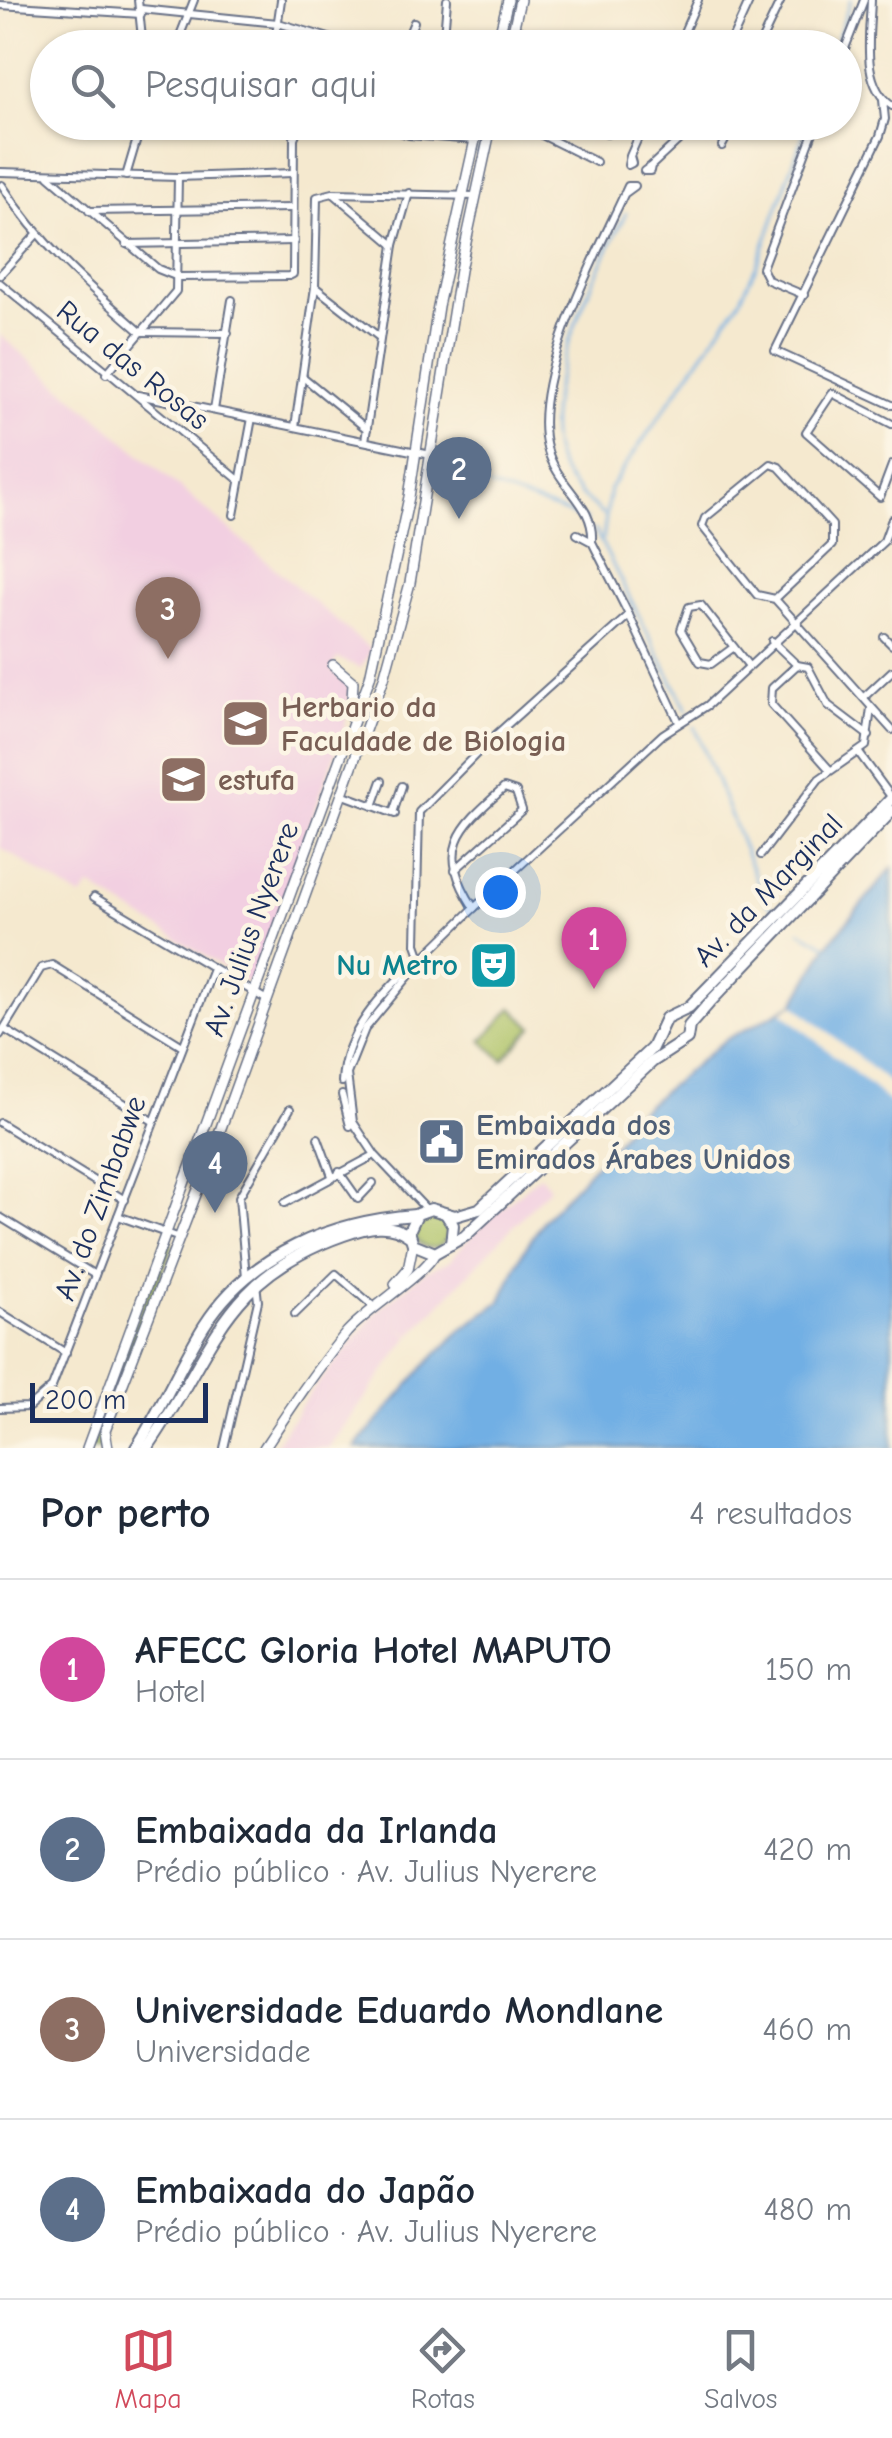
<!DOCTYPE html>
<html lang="pt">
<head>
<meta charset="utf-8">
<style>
	:root { --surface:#fff; --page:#f6f6f7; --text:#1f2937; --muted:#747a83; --line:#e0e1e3; --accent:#d1495b }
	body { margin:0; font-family:"Comic Neue",sans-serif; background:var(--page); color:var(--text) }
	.scale { position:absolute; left:30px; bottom:25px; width:178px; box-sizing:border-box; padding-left:10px; border:5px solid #1b2f5e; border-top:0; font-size:28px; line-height:35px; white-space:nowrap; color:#1b2f5e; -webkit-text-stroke:8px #fcf5e5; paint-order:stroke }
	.you { position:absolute; left:500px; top:892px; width:35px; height:35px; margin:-25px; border:8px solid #fff; border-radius:50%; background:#1a73e8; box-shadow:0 0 0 15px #1a73e833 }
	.badge { display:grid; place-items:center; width:65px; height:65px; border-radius:50%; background:var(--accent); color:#fff; font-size:32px; font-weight:700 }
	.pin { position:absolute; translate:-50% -82px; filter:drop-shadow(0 2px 5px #0008) }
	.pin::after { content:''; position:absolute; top:52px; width:35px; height:30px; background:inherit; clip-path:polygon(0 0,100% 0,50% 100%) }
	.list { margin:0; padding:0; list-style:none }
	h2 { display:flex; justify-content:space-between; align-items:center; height:130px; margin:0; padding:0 40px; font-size:42px }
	h2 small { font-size:32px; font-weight:400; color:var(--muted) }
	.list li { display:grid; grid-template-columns:65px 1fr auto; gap:30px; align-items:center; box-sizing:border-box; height:180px; padding:0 40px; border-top:2px solid var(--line) }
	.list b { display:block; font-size:38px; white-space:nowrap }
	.list p { margin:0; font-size:32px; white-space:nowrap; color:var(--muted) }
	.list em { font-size:32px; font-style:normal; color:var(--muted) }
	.icon { flex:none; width:55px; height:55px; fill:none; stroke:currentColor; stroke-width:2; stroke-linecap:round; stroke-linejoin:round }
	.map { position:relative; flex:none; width:892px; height:1448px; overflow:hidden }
	.search { position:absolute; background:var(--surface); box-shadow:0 2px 8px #0004; left:30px; right:30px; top:30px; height:110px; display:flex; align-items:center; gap:25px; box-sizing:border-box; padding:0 35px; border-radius:55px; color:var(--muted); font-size:38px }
	.sheet { height:850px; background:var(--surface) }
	nav { display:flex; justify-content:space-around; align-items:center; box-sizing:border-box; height:140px; border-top:2px solid var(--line); background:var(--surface); font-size:28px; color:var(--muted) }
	nav a { display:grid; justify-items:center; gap:5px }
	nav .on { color:var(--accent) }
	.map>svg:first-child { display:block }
	.built { fill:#f2cfe1 }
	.green { fill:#adc266; stroke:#647862; stroke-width:2.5 }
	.water { fill:#71afe4; stroke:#466fa1; stroke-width:2.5 }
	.pier { fill:#f5e9cf }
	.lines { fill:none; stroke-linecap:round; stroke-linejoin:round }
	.stream { stroke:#71afe4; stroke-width:2.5 }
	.minor-casing { stroke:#677086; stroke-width:10 }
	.secondary-casing { stroke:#677086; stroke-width:12 }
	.primary-casing { stroke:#677086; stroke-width:14 }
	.minor { stroke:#fff; stroke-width:6 }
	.secondary { stroke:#fff; stroke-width:9 }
	.primary { stroke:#fff; stroke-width:10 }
	.labels { text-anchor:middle; stroke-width:9; stroke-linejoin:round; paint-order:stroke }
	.street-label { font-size:30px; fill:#1b2f5e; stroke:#fcf5e5 }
	.education-label { font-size:30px; font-weight:bold; fill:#785e54; stroke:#fcf5e5; text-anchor:start }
	.culture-label { font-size:30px; font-weight:bold; fill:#0d838f; stroke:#fcf5e5; text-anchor:end }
	.service-label { font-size:30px; font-weight:bold; fill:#4e5e75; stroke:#fcf5e5; text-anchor:start }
</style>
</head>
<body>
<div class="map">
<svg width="892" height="1448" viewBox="0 0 892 1448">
	<rect width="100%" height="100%" fill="#fcf5e5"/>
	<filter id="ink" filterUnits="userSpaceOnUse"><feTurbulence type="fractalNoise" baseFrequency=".01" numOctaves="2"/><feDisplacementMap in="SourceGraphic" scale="20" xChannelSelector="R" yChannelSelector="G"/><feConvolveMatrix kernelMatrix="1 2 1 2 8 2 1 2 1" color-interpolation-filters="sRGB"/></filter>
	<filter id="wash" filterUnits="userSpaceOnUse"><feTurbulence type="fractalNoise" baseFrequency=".0048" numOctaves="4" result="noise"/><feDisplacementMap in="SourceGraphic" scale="40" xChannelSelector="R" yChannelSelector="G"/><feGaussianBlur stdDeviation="2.25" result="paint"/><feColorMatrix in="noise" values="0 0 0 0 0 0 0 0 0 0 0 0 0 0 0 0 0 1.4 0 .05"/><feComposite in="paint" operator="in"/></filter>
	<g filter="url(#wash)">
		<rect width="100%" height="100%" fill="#f5e9cf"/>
		<g class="built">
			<path d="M0 335 371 650 361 668 337 658 331 670 350 688 345 725 253 985 90 886 81 898 0 847Z"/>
			<path d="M540 1175 550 1187 411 1335 396 1324 410 1336 329 1448H273L306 1398 379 1309 426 1271 449 1261 474 1233Z"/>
		</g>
		<g class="green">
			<path d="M512 1008 533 1027 503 1060 482 1041Z"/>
			<circle cx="431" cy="1231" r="17"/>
			<path d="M170 1241 172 1246 101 1434 103 1448H89L165 1242Z"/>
		</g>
		<path class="water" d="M892 868V1448H355L426 1365 462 1329 501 1301 523 1252 545 1218 615 1144 636 1114 725 1040 794 1004 827 946Z"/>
		<path class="pier" d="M794 1004 892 1085V1104L782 1012Z"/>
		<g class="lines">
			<g class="stream">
				<path d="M502 48 514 0"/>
				<path d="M834 48 851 0"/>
				<path d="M477 154 485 122"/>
				<path d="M442 470 587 520"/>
				<path d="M603 515C588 502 571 487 561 469 526 408 598 270 626 213"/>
				<path d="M595 530 688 712"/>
				<path d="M603 539 610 488 740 300 759 260 808 122"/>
				<path d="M695 727 765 901 776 912"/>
				<path d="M801 931 827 946"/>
			</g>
		</g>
	</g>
	<g filter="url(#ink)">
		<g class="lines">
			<defs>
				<g id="minor">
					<path d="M138 0 143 48"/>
					<path d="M871 0C870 34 860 84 892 106"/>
					<path d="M0 5 141 14"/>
					<path d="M141 9 278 23 363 48"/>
					<path d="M513 27 562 48"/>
					<path d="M175 48 194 0"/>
					<path d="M274 48 281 0"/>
					<path d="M403 48 414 22"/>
					<path d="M443 48 447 0"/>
					<path d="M677 48 698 0"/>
					<path d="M728 48 750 0"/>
					<path d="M758 48 781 0"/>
					<path d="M844 51 864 0"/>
					<path d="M883 100 885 119 880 136 775 351 892 405"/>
					<path d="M368 122 409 135 475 140"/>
					<path d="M516 122 596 162"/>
					<path d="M583 122 607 134"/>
					<path d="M441 137 444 122"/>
					<path d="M722 146 735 122"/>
					<path d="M630 156 628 165 632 163 630 156 645 122"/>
					<path d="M651 166 644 171H650L651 166 698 122"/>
					<path d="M0 172 178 177 293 173"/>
					<path d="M49 176 158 269 178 277 289 276 293 274 294 138 298 129 314 122"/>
					<path d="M126 176 142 122"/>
					<path d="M2 185C39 244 89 287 141 332L228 333"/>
					<path d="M334 194 394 245"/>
					<path d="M89 211 293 208"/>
					<path d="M126 244 294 241"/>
					<path d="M0 275 37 234"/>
					<path d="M0 283 239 480"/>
					<path d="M315 287 379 337"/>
					<path d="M804 295 768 280 762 268 817 122"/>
					<path d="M106 374 176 291 178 177"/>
					<path d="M303 377 367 429"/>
					<path d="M138 395 431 455"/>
					<path d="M214 410 232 300"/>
					<path d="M892 424 832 393 806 432 880 497 892 465"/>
					<path d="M295 427 315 287 317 197 333 193 476 196"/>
					<path d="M365 441 394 245 409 193"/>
					<path d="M234 515 252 418"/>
					<path d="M577 534 592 542 629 615"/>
					<path d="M592 542C595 503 558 489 547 448 529 378 598 252 628 186H635L624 194"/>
					<path d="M775 599 757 595 702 526 705 518 771 464 779 467 832 525V545L775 599 892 730"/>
					<path d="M884 637 892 645"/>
					<path d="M772 641 797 665 772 688 771 704 830 770"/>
					<path d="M734 647 711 664 700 662 681 630 689 607 701 605 748 665"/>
					<path d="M797 665 808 667 828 705 869 736"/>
					<path d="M864 697 892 671"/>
					<path d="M859 753 892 798"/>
					<path d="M344 795 395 814"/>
					<path d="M373 806 382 781"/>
					<path d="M393 813 402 786"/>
					<path d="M761 855 819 779 866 746 871 708"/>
					<path d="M455 870 522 810 516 792 504 788C459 828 435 848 474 908"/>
					<path d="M94 897 267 1000"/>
					<path d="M421 958 416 944 419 812 489 741 629 615 679 722"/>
					<path d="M4 1029 153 1121"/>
					<path d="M0 1035 41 968 52 965 181 1045"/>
					<path d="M342 1082C344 1032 383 992 418 960"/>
					<path d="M342 1095 350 1126"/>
					<path d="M0 1123 125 1200"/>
					<path d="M318 1138 332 1176"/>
					<path d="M339 1172 358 1199 373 1183"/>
					<path d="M285 1203 371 1157"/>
					<path d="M426 1209 375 1155 353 1122 347 1074 365 1029 427 954 474 908 663 734 708 705 884 541 892 519"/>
					<path d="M118 1216 180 1238"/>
					<path d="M0 1217 95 1275"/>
					<path d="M246 1277 239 1197 290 1109"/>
					<path d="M0 1312 66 1353"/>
					<path d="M295 1314 336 1274 373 1306"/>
					<path d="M0 1408 29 1407 52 1387 213 969"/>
					<path d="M224 1448 258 1301 256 1283"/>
				</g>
				<g id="secondary">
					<path d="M496 48 508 0"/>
					<path d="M509 48 520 0"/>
					<path d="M333 665 353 682 351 718"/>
					<path d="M395 1284 408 1269 413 1244"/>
					<path d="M87 1448 370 677 409 497 438 306 479 122"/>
					<path d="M108 1448 105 1430 209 1161 384 678 410 583 460 270 492 122"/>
					<path d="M264 1448C290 1409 317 1368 347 1332 368 1308 425 1275 435 1253"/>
				</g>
				<g id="primary">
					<path d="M892 798 689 1007 666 1018 652 1048 479 1209 455 1216 431 1209 417 1214 409 1231 413 1244 435 1253 465 1236 653 1061 687 1039 689 1026 711 1001 892 811"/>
					<path d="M446 1214 453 1225 451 1244"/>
					<path d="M136 1448C162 1409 179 1366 204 1326 250 1253 333 1221 415 1215"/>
					<path d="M147 1448C215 1352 219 1279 344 1235 367 1227 389 1221 409 1236"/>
				</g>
			</defs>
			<use href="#minor" class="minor-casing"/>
			<use href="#secondary" class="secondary-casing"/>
			<use href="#primary" class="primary-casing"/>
			<use href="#minor" class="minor"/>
			<use href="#secondary" class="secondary"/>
			<use href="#primary" class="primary"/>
		</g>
	</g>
	<defs>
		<symbol id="university-square" viewBox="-11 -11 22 22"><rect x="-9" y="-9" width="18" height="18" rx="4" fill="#8d6e63" stroke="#fcf5e5"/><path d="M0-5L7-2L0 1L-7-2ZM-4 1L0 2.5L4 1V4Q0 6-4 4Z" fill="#fff"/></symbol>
		<symbol id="theatre-square" viewBox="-11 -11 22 22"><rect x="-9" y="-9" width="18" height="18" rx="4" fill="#0f9aa8" stroke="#fcf5e5"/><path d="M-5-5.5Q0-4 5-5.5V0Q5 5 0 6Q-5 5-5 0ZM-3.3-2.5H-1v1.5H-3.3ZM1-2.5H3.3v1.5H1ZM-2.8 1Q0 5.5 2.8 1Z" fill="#fff"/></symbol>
		<symbol id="civic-square" viewBox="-11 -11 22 22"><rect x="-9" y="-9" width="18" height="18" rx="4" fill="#5c6f8a" stroke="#fcf5e5"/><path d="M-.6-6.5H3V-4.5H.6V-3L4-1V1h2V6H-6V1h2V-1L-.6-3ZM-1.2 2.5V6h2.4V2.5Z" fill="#fff"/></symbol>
	</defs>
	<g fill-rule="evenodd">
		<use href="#university-square" x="218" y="696" width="55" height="55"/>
		<use href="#university-square" x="156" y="752" width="55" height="55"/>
		<use href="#theatre-square" x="466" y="938" width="55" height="55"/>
		<use href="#civic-square" x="414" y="1114" width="55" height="55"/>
	</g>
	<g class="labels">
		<g class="street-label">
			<text transform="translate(133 365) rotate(39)" y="10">Rua das Rosas</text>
			<text transform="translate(768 890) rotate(-46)" y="10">Av. da Marginal</text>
			<text transform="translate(251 929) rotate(-70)" y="10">Av. Julius Nyerere</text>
			<text transform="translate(100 1198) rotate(-70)" y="10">Av. do Zimbabwe</text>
		</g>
		<g class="education-label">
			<text x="281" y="717">Herbario da<tspan x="281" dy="34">Faculdade de Biologia</tspan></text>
			<text x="218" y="790">estufa</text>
		</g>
		<g class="culture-label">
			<text x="458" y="975">Nu Metro</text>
		</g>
		<g class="service-label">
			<text x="476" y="1135">Embaixada dos<tspan x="476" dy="34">Emirados Árabes Unidos</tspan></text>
		</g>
	</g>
</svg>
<div class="scale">200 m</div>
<div class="you"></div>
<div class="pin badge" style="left:594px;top:989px;background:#d1479c">1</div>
<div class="pin badge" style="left:459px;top:519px;background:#5c6f8a">2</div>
<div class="pin badge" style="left:168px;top:659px;background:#8d6e63">3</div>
<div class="pin badge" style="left:215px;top:1213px;background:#5c6f8a">4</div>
<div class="search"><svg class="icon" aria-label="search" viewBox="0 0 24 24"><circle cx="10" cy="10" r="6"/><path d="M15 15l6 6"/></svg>Pesquisar aqui</div>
</div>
<section class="sheet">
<h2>Por perto<small>4 resultados</small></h2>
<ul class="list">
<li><span class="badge" style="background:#d1479c">1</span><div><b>AFECC Gloria Hotel MAPUTO</b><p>Hotel</p></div><em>150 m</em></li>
<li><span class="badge" style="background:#5c6f8a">2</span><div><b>Embaixada da Irlanda</b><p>Prédio público · Av. Julius Nyerere</p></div><em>420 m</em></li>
<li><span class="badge" style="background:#8d6e63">3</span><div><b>Universidade Eduardo Mondlane</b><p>Universidade</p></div><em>460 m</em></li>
<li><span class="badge" style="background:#5c6f8a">4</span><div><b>Embaixada do Japão</b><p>Prédio público · Av. Julius Nyerere</p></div><em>480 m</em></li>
</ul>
</section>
<nav>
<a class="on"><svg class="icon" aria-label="map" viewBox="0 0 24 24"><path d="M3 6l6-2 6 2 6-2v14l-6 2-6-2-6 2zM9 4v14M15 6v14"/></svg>Mapa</a>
<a><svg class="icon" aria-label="directions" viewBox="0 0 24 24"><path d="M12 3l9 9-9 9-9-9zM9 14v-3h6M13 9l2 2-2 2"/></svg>Rotas</a>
<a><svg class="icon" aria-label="saved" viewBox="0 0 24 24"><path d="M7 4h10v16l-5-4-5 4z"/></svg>Salvos</a>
</nav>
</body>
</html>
